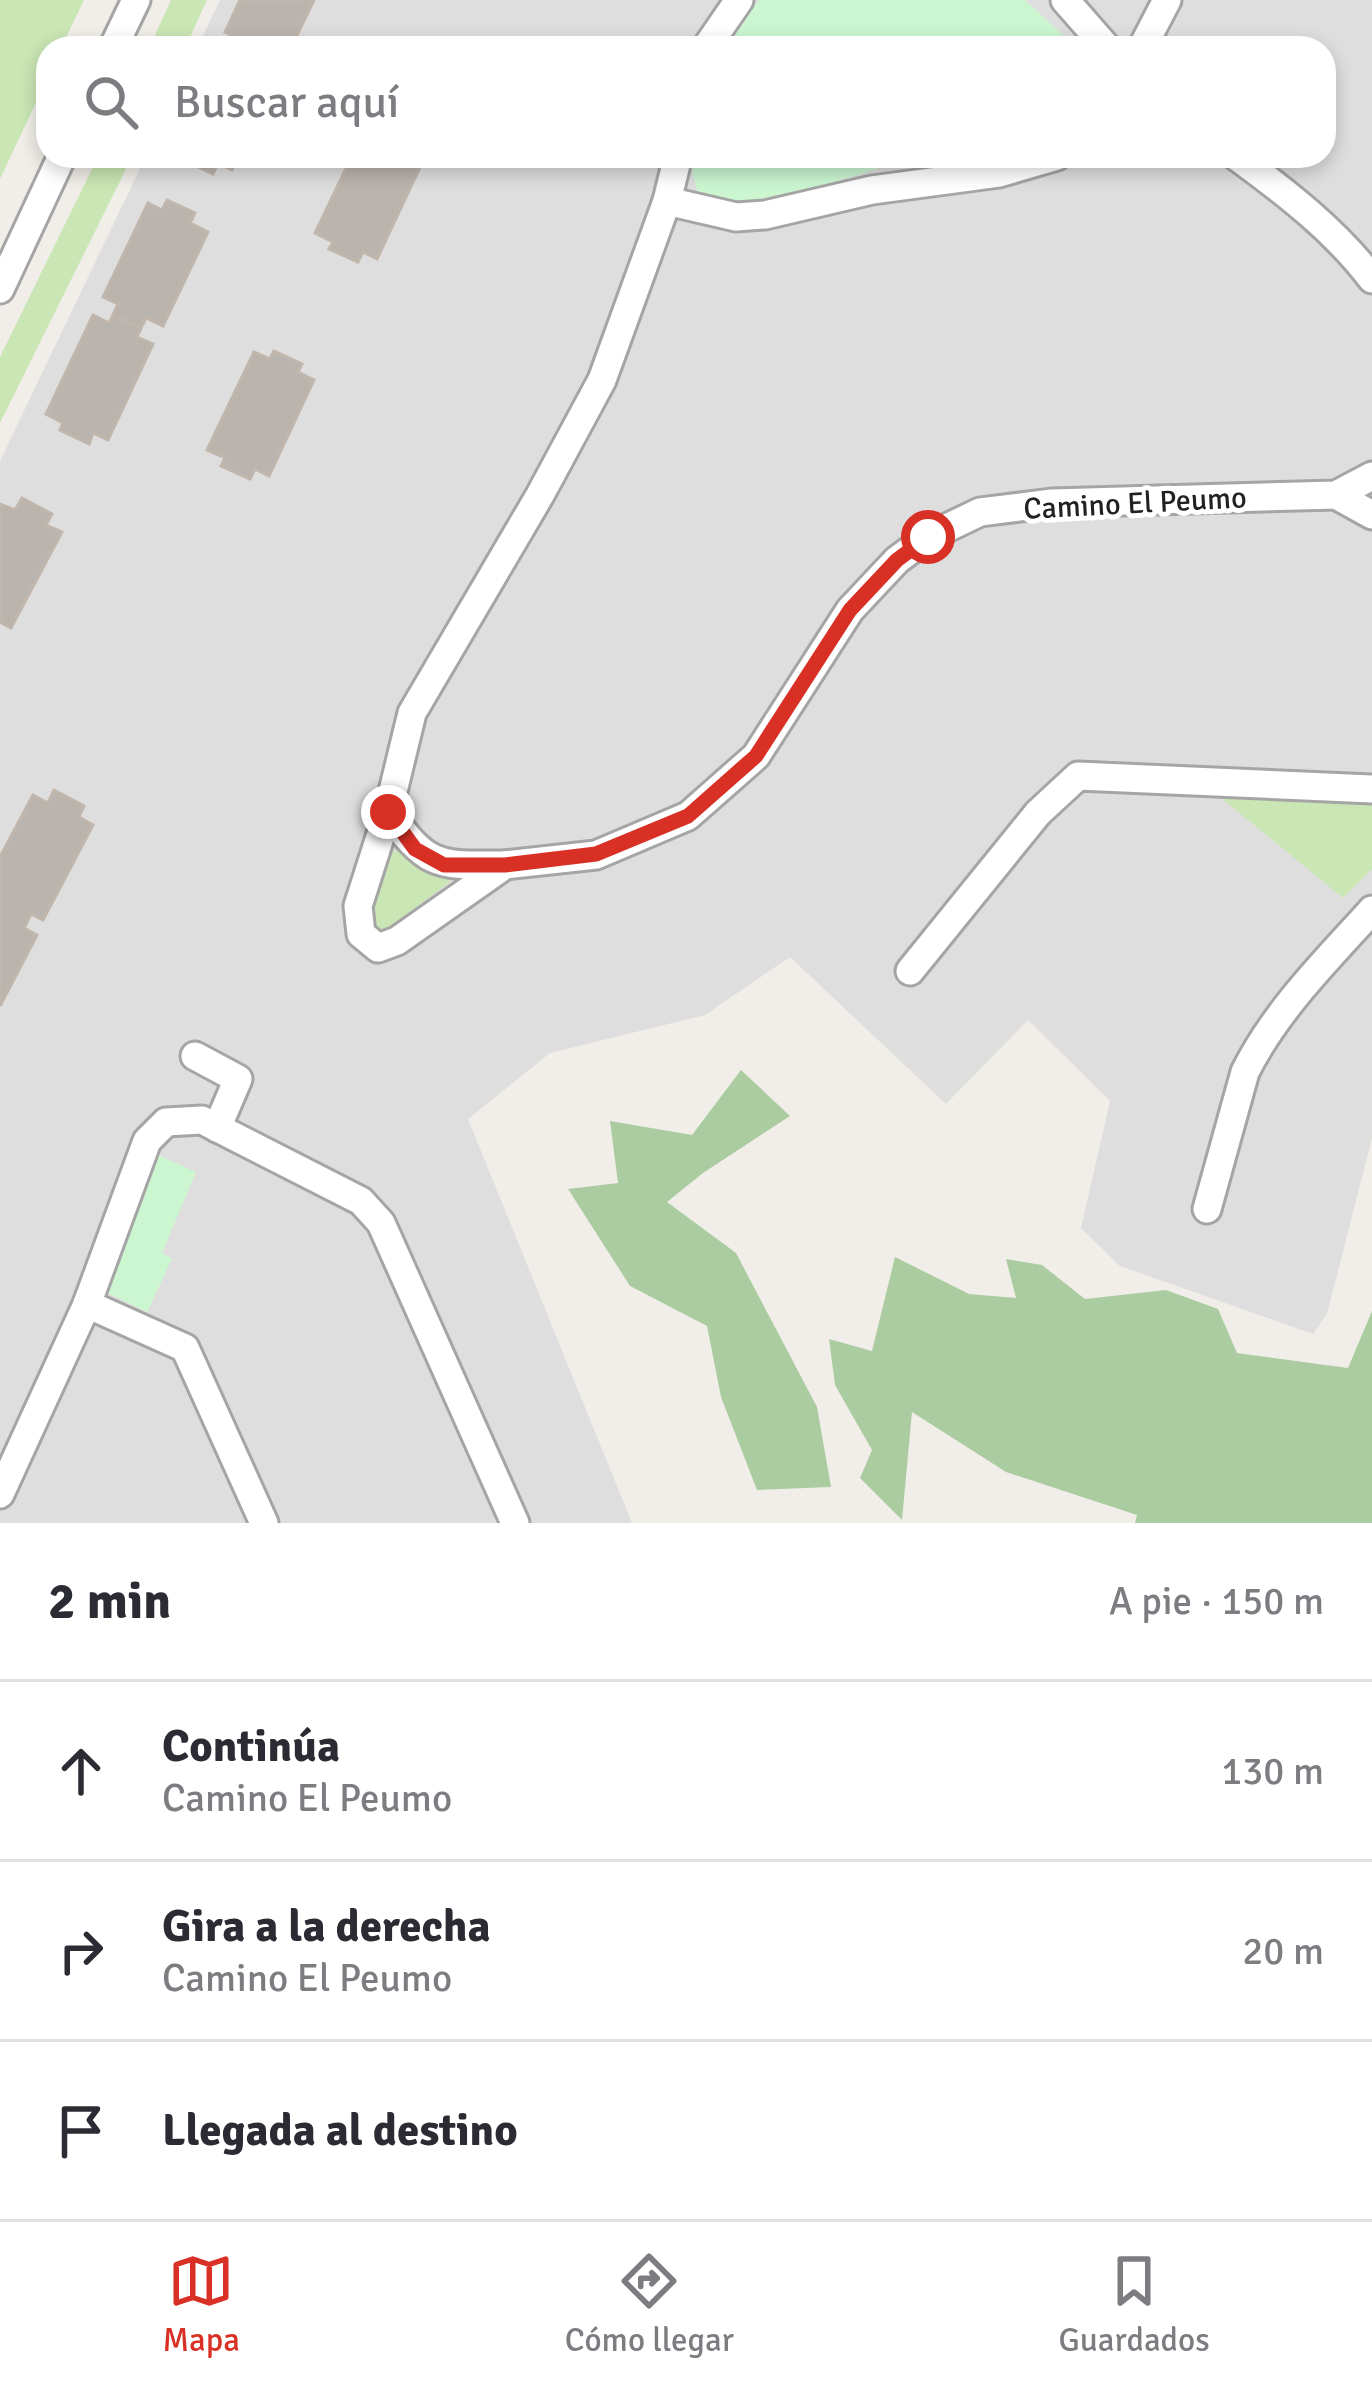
<!DOCTYPE html>
<html lang="es">
<head>
<meta charset="utf-8">
<style>
	:root { --surface:#fff; --page:#f7f7f7; --text:#2b2b33; --muted:#7c7c81; --line:#e1e1e2; --accent:#d93025 }
	body { margin:0; font-family:Signika,sans-serif; background:var(--page); color:var(--text) }
	.stop { position:absolute; width:36px; height:36px; margin:-27px; border:9px solid #d93025; border-radius:50%; background:#fff }
	.stop.end { background:#d93025; border-color:#fff; box-shadow:0 3px 12px #0008 }
	.list { margin:0; padding:0; list-style:none }
	h2 { display:flex; justify-content:space-between; align-items:center; height:156px; margin:0; padding:0 48px; font-size:51px }
	h2 small { font-size:39px; font-weight:400; color:var(--muted) }
	.list li { display:grid; grid-template-columns:78px 1fr auto; gap:36px; align-items:center; box-sizing:border-box; height:180px; padding:0 48px; border-top:3px solid var(--line) }
	.list b { display:block; font-size:45px; white-space:nowrap }
	.list p { margin:0; font-size:39px; white-space:nowrap; color:var(--muted) }
	.list em { font-size:39px; font-style:normal; color:var(--muted) }
	.icon { flex:none; width:66px; height:66px; fill:none; stroke:currentColor; stroke-width:2; stroke-linecap:round; stroke-linejoin:round }
	.map { position:relative; flex:none; width:1372px; height:1523px; overflow:hidden }
	.search { position:absolute; background:var(--surface); box-shadow:0 6px 18px #0003; left:36px; right:36px; top:36px; height:132px; display:flex; align-items:center; gap:30px; box-sizing:border-box; padding:0 42px; border-radius:36px; color:var(--muted); font-size:45px }
	.sheet { height:696px; background:var(--surface) }
	nav { display:flex; justify-content:space-around; align-items:center; box-sizing:border-box; height:168px; border-top:3px solid var(--line); background:var(--surface); font-size:33px; color:var(--muted) }
	nav a { display:grid; justify-items:center; gap:6px }
	nav .on { color:var(--accent) }
	.map>svg:first-child { display:block }
	.residential { fill:#dfdede }
	.grass { fill:#cae6b4 }
	.forest { fill:#abcca1 }
	.park { fill:#cbf6d0 }
	.building { fill:#bab4ae; stroke:#c1b6ac; stroke-width:3 }
	.lines { fill:none; stroke-linecap:round; stroke-linejoin:round }
	.street-casing { stroke:#a5a5a5; stroke-width:33 }
	.street { stroke:#fff; stroke-width:27 }
	.route { stroke:#d93025; stroke-width:15 }
	.labels { text-anchor:middle; stroke-width:10; stroke-linejoin:round; paint-order:stroke }
	.street-label { font-size:30px; fill:#212121; stroke:#fff }
</style>
</head>
<body>
<div class="map">
<svg width="1372" height="1523" viewBox="0 0 1372 1523">
	<rect width="100%" height="100%" fill="#f1eee9"/>
	<path class="residential" d="M220 0H1372V1138L1327 1314 1313 1334 1120 1266 1081 1228 1110 1101 1028 1020 946 1104 790 957 705 1015 550 1053 468 1119 632 1523H0V461L146 156H1324V48H197Z"/>
	<g class="grass">
		<path d="M0 0H84L61 48H48V77L0 179Z"/>
		<path d="M171 0H207L185 48H149Z"/>
		<path d="M105 159 126 169 0 423V357L95 163Z"/>
		<path d="M1220 797 1372 799V869L1343 898Z"/>
		<path d="M401 850C412 864 424 874 441 871L450 882 381 933 366 929V913L390 853Z"/>
	</g>
	<g class="forest">
		<path d="M741 1070 790 1116 703 1173 667 1202 736 1253 817 1407 831 1487 757 1490 721 1397 707 1326 630 1286 568 1189 618 1183 610 1121 692 1135Z"/>
		<path d="M895 1257 969 1294 1016 1298 1006 1259 1042 1265 1085 1299 1166 1290 1218 1309 1237 1353 1348 1368 1372 1311V1523H1135L1137 1515 1006 1472 912 1412 902 1520 860 1478 872 1450 835 1385 829 1339 872 1351Z"/>
	</g>
	<g class="park">
		<path d="M760 0H1025L1077 48H725L751 6Z"/>
		<path d="M689 156H973L883 167 786 197 747 204 698 195Z"/>
		<path d="M158 1155 196 1172 162 1253 172 1259 147 1312 108 1293 104 1282Z"/>
	</g>
	<g class="building">
		<path d="M240 0H314L291 48 238 45 240 40 225 32Z"/>
		<path d="M186 156H239L232 170 218 163 213 174 184 160Z"/>
		<path d="M352 156H408L422 163 377 259 363 252 358 262 329 249 333 242 315 233Z"/>
		<path d="M167 200 195 213 190 223 208 232 163 326 146 318 141 328 113 315 118 304 103 297 148 203 162 210Z"/>
		<path d="M93 315 109 323 113 315 141 328 137 337 153 344 108 440 93 433 89 444 60 430 63 423 46 414Z"/>
		<path d="M274 351 302 364 298 372 314 380 269 476 255 469 250 479 221 466 225 458 207 450 254 352 270 359Z"/>
		<path d="M22 498 52 514 46 525 62 532 11 628 0 622V504L15 510Z"/>
		<path d="M54 790 84 806 79 817 93 825 43 920 31 914 24 928 37 935 0 1006V857L33 795 48 803Z"/>
	</g>
	<g class="lines">
		<defs>
			<g id="street">
				<path d="M1065 0 1107 48"/>
				<path d="M113 48 136 0"/>
				<path d="M706 48 739 0"/>
				<path d="M1142 48 1167 0"/>
				<path d="M678 156 667 201 602 380 540 495 412 713 388 812 358 906 361 934 378 948 397 941 505 865 596 855 688 816 756 756 850 610 897 560 928 537 980 512 1052 503 1336 495 1372 476"/>
				<path d="M1236 156C1284 191 1336 231 1372 279"/>
				<path d="M667 201 736 217 765 215 872 190 999 173 1057 156"/>
				<path d="M0 289 62 156"/>
				<path d="M1336 495 1372 515"/>
				<path d="M388 812C429 869 438 865 505 865"/>
				<path d="M910 971 1038 813 1078 776 1372 789"/>
				<path d="M195 1056 238 1079 217 1128"/>
				<path d="M1207 1209 1245 1072C1276 1010 1326 961 1372 910"/>
				<path d="M87 1304 185 1348 264 1523"/>
				<path d="M0 1494 87 1304 147 1141 166 1122 202 1120 361 1201 381 1223 515 1523"/>
			</g>
		</defs>
		<use href="#street" class="street-casing"/>
		<use href="#street" class="street"/>
	</g>
	<g class="lines">
		<path class="route" d="M388 812 415 849 444 865H505L596 854 688 816 756 756 850 610 897 560 928 537"/>
	</g>
	<g class="labels">
		<g class="street-label">
			<text transform="translate(1135 503) rotate(-3)" y="10">Camino El Peumo</text>
		</g>
	</g>
</svg>
<div class="stop" style="left:928px;top:537px"></div>
<div class="stop end" style="left:388px;top:812px"></div>
<div class="search"><svg class="icon" aria-label="search" viewBox="0 0 24 24"><circle cx="10" cy="10" r="6"/><path d="M15 15l6 6"/></svg>Buscar aquí</div>
</div>
<section class="sheet">
<h2>2 min<small>A pie · 150 m</small></h2>
<ul class="list">
<li><svg class="icon" aria-label="ahead" viewBox="0 0 24 24"><path d="M12 20V5M6 11l6-6 6 6"/></svg><div><b>Continúa</b><p>Camino El Peumo</p></div><em>130 m</em></li>
<li><svg class="icon" aria-label="right" viewBox="0 0 24 24"><path d="M7 20v-9h11M14 6l5 5-5 5"/></svg><div><b>Gira a la derecha</b><p>Camino El Peumo</p></div><em>20 m</em></li>
<li><svg class="icon" aria-label="arrive" viewBox="0 0 24 24"><path d="M6 21V4h12l-3 4 3 4H6"/></svg><div><b>Llegada al destino</b></div></li>
</ul>
</section>
<nav>
<a class="on"><svg class="icon" aria-label="map" viewBox="0 0 24 24"><path d="M3 6l6-2 6 2 6-2v14l-6 2-6-2-6 2zM9 4v14M15 6v14"/></svg>Mapa</a>
<a><svg class="icon" aria-label="directions" viewBox="0 0 24 24"><path d="M12 3l9 9-9 9-9-9zM9 14v-3h6M13 9l2 2-2 2"/></svg>Cómo llegar</a>
<a><svg class="icon" aria-label="saved" viewBox="0 0 24 24"><path d="M7 4h10v16l-5-4-5 4z"/></svg>Guardados</a>
</nav>
</body>
</html>
